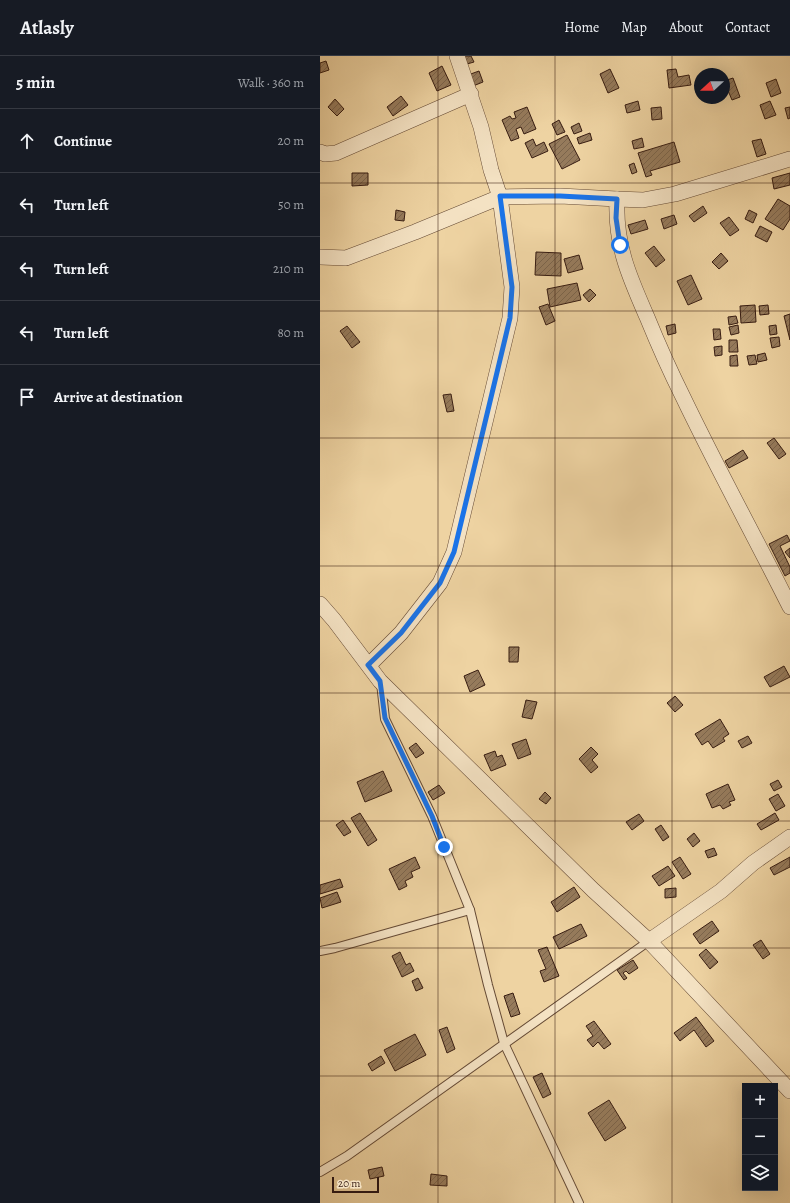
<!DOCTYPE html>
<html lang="en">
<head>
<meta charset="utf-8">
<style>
	:root { --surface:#171b24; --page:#242831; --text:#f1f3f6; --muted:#9ea1a6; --line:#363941 }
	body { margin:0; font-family:Alegreya,serif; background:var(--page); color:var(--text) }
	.controls { position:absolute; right:12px; bottom:12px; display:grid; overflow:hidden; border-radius:0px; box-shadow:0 4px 16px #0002 }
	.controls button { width:36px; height:36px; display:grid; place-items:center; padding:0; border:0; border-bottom:1px solid var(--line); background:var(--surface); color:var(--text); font:20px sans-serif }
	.compass { position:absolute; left:374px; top:12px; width:36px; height:36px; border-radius:50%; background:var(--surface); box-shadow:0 4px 16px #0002; rotate:249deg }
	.scale { position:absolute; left:12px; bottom:10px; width:47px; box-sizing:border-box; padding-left:4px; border:2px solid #371c11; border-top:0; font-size:11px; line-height:14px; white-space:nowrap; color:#371c11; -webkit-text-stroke:3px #f4e2c3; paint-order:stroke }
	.stop { position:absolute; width:12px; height:12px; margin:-9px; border:3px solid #1a73e8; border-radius:50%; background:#fff }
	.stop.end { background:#1a73e8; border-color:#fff; box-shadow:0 1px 4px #0008 }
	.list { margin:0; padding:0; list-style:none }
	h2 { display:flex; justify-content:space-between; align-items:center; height:52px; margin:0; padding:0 16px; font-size:17px }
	h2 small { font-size:13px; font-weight:400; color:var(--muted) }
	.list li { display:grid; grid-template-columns:26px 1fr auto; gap:12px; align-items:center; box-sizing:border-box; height:64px; padding:0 16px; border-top:1px solid var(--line) }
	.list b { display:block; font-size:15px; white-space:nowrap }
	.list em { font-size:13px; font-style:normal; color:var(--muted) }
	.icon { flex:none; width:22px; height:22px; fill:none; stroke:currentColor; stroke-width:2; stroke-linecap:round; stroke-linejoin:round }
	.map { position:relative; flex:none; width:470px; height:1147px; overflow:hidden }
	header { display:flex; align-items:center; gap:24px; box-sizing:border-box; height:56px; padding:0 20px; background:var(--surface); border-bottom:1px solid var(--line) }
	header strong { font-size:19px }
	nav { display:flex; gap:22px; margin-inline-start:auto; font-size:14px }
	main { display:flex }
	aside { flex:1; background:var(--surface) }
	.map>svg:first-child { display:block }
	.building { fill:url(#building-hatch); stroke:#371c11 }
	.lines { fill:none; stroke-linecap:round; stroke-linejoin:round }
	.service-casing { stroke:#654a35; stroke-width:10 }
	.minor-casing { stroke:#654a35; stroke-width:16 }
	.service { stroke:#f4e2c3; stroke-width:8 }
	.minor { stroke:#f4e2c3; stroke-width:15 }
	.route { stroke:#1a73e8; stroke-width:5 }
	.grid { fill:none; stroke:#371c11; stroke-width:1; stroke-opacity:0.55 }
</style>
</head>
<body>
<header>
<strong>Atlasly</strong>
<nav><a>Home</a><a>Map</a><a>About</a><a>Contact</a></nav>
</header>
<main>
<aside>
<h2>5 min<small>Walk · 360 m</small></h2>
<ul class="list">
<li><svg class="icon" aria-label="ahead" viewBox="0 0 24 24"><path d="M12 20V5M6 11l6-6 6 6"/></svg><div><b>Continue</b></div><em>20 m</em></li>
<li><svg class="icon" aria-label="left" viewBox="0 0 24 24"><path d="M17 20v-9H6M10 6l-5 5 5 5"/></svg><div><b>Turn left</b></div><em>50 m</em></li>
<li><svg class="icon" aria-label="left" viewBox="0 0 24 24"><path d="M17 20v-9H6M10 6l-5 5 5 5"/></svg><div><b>Turn left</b></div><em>210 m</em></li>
<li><svg class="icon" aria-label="left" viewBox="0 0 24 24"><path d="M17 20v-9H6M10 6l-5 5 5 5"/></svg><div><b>Turn left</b></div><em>80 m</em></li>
<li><svg class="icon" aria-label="arrive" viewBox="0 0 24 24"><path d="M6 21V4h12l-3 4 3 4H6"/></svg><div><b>Arrive at destination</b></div></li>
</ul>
</aside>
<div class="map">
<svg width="470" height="1147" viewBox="0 0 470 1147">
	<defs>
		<pattern id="building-hatch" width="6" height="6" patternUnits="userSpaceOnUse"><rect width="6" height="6" fill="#967b5c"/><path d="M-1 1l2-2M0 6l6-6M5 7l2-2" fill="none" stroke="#7b644b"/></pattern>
	</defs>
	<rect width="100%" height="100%" fill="#eed3a2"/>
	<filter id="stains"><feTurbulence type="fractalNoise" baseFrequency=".005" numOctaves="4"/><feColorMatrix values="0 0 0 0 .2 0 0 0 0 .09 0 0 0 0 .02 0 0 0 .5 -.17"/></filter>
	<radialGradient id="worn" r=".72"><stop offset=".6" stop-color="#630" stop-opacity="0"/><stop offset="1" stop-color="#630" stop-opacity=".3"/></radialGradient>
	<g class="building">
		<path d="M144 0H151L154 6 147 8Z"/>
		<path d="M6 5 9 14 0 17V7Z"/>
		<path d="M122 10 131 29 117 35 109 17Z"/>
		<path d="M290 13 299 32 288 37 280 18Z"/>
		<path d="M356 13 358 21 369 19 371 29 349 32 347 14Z"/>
		<path d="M159 15 163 26 153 30 148 19Z"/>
		<path d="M413 22 420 41 412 44 404 25Z"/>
		<path d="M456 23 461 37 451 41 446 27Z"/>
		<path d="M81 40 88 49 73 60 67 51Z"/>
		<path d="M15 43 24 53 17 60 8 51Z"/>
		<path d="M318 45 320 54 307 57 305 49Z"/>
		<path d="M450 45 456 59 445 63 440 49Z"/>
		<path d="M207 51 216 73 204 78 201 71 196 73 199 82 191 85 182 64 190 60 192 63 196 62 194 56Z"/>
		<path d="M341 51 342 63 332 64 331 52Z"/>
		<path d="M470 51V62L468 63 465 52Z"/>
		<path d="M239 64 245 76 237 79 232 68Z"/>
		<path d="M259 67 262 75 254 78 251 71Z"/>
		<path d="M270 77 272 84 259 88 257 82Z"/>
		<path d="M247 79 260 104 242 113 229 88Z"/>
		<path d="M322 82 324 91 314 93 312 85Z"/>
		<path d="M213 83 216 90 224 86 228 95 212 102 205 87Z"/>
		<path d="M441 83 446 98 437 101 432 85Z"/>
		<path d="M354 86 360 106 330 115 332 119 326 121 318 97Z"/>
		<path d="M314 107 317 116 312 118 309 109Z"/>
		<path d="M32 117H48V129L32 130Z"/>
		<path d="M470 117V129L454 133 452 122Z"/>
		<path d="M458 143 470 150V163L463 174 445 163Z"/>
		<path d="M383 150 387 157 374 166 369 160Z"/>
		<path d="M76 154 85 156 84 165 75 164Z"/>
		<path d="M429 154 437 158 433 167 425 163Z"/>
		<path d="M354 159 357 168 344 173 341 163Z"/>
		<path d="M409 161 419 174 410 180 400 167Z"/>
		<path d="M325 164 328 173 311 178 308 169Z"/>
		<path d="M440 170 452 176 447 186 435 180Z"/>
		<path d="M334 190 345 204 336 211 325 197Z"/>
		<path d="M216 196 241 197V220L215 219Z"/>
		<path d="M401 197 408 205 399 213 392 206Z"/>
		<path d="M259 199 263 213 248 217 244 203Z"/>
		<path d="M371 219 382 243 368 249 357 225Z"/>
		<path d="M257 227 261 244 230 251 227 233Z"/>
		<path d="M270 233 276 239 269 246 263 239Z"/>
		<path d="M228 248 235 265 226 269 219 251Z"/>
		<path d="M435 249 436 266 421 267 420 250Z"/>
		<path d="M448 249 449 258 440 259 439 250Z"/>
		<path d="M470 258V284L464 260Z"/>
		<path d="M416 260 418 267 409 269 408 261Z"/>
		<path d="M355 268 356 277 348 279 346 270Z"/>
		<path d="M418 269 419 277 411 279 409 271Z"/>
		<path d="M456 269 457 278 450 279 449 270Z"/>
		<path d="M27 270 40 286 32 292 20 275Z"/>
		<path d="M393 273H400L401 283 394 284Z"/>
		<path d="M459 281 460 290 452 292 450 282Z"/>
		<path d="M409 284H417L418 296H409Z"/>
		<path d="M402 290V299L395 300 394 291Z"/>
		<path d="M445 297 447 304 438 306 437 299Z"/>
		<path d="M417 299 418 310H410V300Z"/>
		<path d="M435 299 437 308 429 309 427 300Z"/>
		<path d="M131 338 134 355 127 356 123 339Z"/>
		<path d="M454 382 466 398 459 403 447 387Z"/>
		<path d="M423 394 428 402 409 412 405 405Z"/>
		<path d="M467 479 470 485 460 490 470 511V517L465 520 449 488Z"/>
		<path d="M470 492V502L465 496Z"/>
		<path d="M189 591H199L198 606H189Z"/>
		<path d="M464 610 470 621 450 631 444 621Z"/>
		<path d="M158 614 165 629 150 636 144 620Z"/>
		<path d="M355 640 363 649 355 656 347 647Z"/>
		<path d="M206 644 217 646 212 663 202 661Z"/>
		<path d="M400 663 409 678 403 682 405 685 393 692 388 685 382 689 375 678Z"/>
		<path d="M428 680 432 687 422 692 418 685Z"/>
		<path d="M206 683 211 698 198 703 192 688Z"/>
		<path d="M96 687 104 697 96 702 89 692Z"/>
		<path d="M271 691 278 698 272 704 278 711 271 717 259 703Z"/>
		<path d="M175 695 177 701 182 699 186 709 171 715 164 699Z"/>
		<path d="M63 715 72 735 45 746 37 726Z"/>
		<path d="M458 724 462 731 454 735 450 728Z"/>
		<path d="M408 728 415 744 409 746 411 749 403 753 400 749 392 752 386 738Z"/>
		<path d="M119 729 125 737 113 744 108 736Z"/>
		<path d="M225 736 231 742 226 748 219 743Z"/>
		<path d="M458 738 465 750 456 755 449 743Z"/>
		<path d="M40 757 57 784 48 790 31 762Z"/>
		<path d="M455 757 459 764 441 774 437 768Z"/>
		<path d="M319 758 324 765 312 774 306 766Z"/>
		<path d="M23 764 31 776 24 780 16 769Z"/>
		<path d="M341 769 349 781 343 785 335 773Z"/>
		<path d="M374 777 380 785 373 791 367 783Z"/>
		<path d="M394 792 397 799 388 802 385 795Z"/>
		<path d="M95 801 100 812 91 816 93 821 85 825 87 830 79 834 69 813Z"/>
		<path d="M360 801 371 818 363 823 352 806Z"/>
		<path d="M470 801V811L454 819 450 812Z"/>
		<path d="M348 810 355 820 339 830 332 820Z"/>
		<path d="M20 823 23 831 0 838V829Z"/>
		<path d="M254 831 260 841 237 856 231 846Z"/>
		<path d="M356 832V841L345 842V833Z"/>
		<path d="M17 836 21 846 2 852 0 842Z"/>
		<path d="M392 865 399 875 380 888 373 878Z"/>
		<path d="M261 868 267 880 239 893 233 881Z"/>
		<path d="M441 884 450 898 443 903 433 889Z"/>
		<path d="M227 891 239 920 224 926 220 915 226 913 218 894Z"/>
		<path d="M386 893 398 906 390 913 379 899Z"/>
		<path d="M80 896 86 909 90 907 94 915 82 921 72 900Z"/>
		<path d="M313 904 318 912 309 918 306 915 303 917 307 922 304 924 297 914Z"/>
		<path d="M98 922 103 932 96 935 92 925Z"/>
		<path d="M193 937 200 958 191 961 184 940Z"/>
		<path d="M376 961 394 985 386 991 374 974 360 985 354 977Z"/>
		<path d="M274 965 291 988 284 993 278 986 273 991 267 984 273 980 266 970Z"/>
		<path d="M127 971 135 993 127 997 119 974Z"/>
		<path d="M95 978 106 999 75 1015 64 994Z"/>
		<path d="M61 1000 65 1007 52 1015 48 1008Z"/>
		<path d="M222 1017 231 1038 223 1042 213 1021Z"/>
		<path d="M289 1044 306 1072 285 1085 268 1057Z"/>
		<path d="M62 1111 64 1120 50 1123 48 1114Z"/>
		<path d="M111 1118 127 1120V1130L110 1129Z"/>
	</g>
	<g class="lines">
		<defs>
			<g id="service">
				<path d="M61 627 65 663 112 760 150 854 168 929 184 987 259 1147"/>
				<path d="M0 895 15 892 150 854"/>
				<path d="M0 1116 27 1100 329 885"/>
			</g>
			<g id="minor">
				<path d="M137 0 161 71 171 114 180 141 240 140 297 143C295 189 309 220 327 261 338 288 350 315 363 341 397 412 435 481 470 551"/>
				<path d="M0 96 5 98 16 97 151 38"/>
				<path d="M297 143 323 144 355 138 470 103"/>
				<path d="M0 201 26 202 95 176 180 141 192 231 190 262 134 496 120 527 81 577 49 609"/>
				<path d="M0 548 14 564 60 625 273 834 329 885 470 1035"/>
				<path d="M329 885 401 835 433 807 470 781"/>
			</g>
		</defs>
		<use href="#service" class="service-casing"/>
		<use href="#minor" class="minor-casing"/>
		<use href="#service" class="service"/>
		<use href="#minor" class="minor"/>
	</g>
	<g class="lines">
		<path class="route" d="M124 791 112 760 65 662 60 625 48 609 81 577 120 527 134 496 190 262 192 231 180 140H240L297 143 296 162 300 189"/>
	</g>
	<path class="grid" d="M118 0V1147M235 0V1147M352 0V1147M0 127H470M0 255H470M0 382H470M0 510H470M0 637H470M0 765H470M0 892H470M0 1020H470"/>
	<rect width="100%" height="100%" filter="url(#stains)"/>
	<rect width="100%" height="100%" fill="url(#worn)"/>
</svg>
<div class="controls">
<button>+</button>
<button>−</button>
<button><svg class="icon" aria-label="layers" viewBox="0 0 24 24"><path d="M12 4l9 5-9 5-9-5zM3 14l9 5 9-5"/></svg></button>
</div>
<svg class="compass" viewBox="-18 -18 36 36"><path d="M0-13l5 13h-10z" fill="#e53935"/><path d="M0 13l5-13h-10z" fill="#9ea1a6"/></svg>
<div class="scale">20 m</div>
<div class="stop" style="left:300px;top:189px"></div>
<div class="stop end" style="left:124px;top:791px"></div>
</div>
</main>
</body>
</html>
